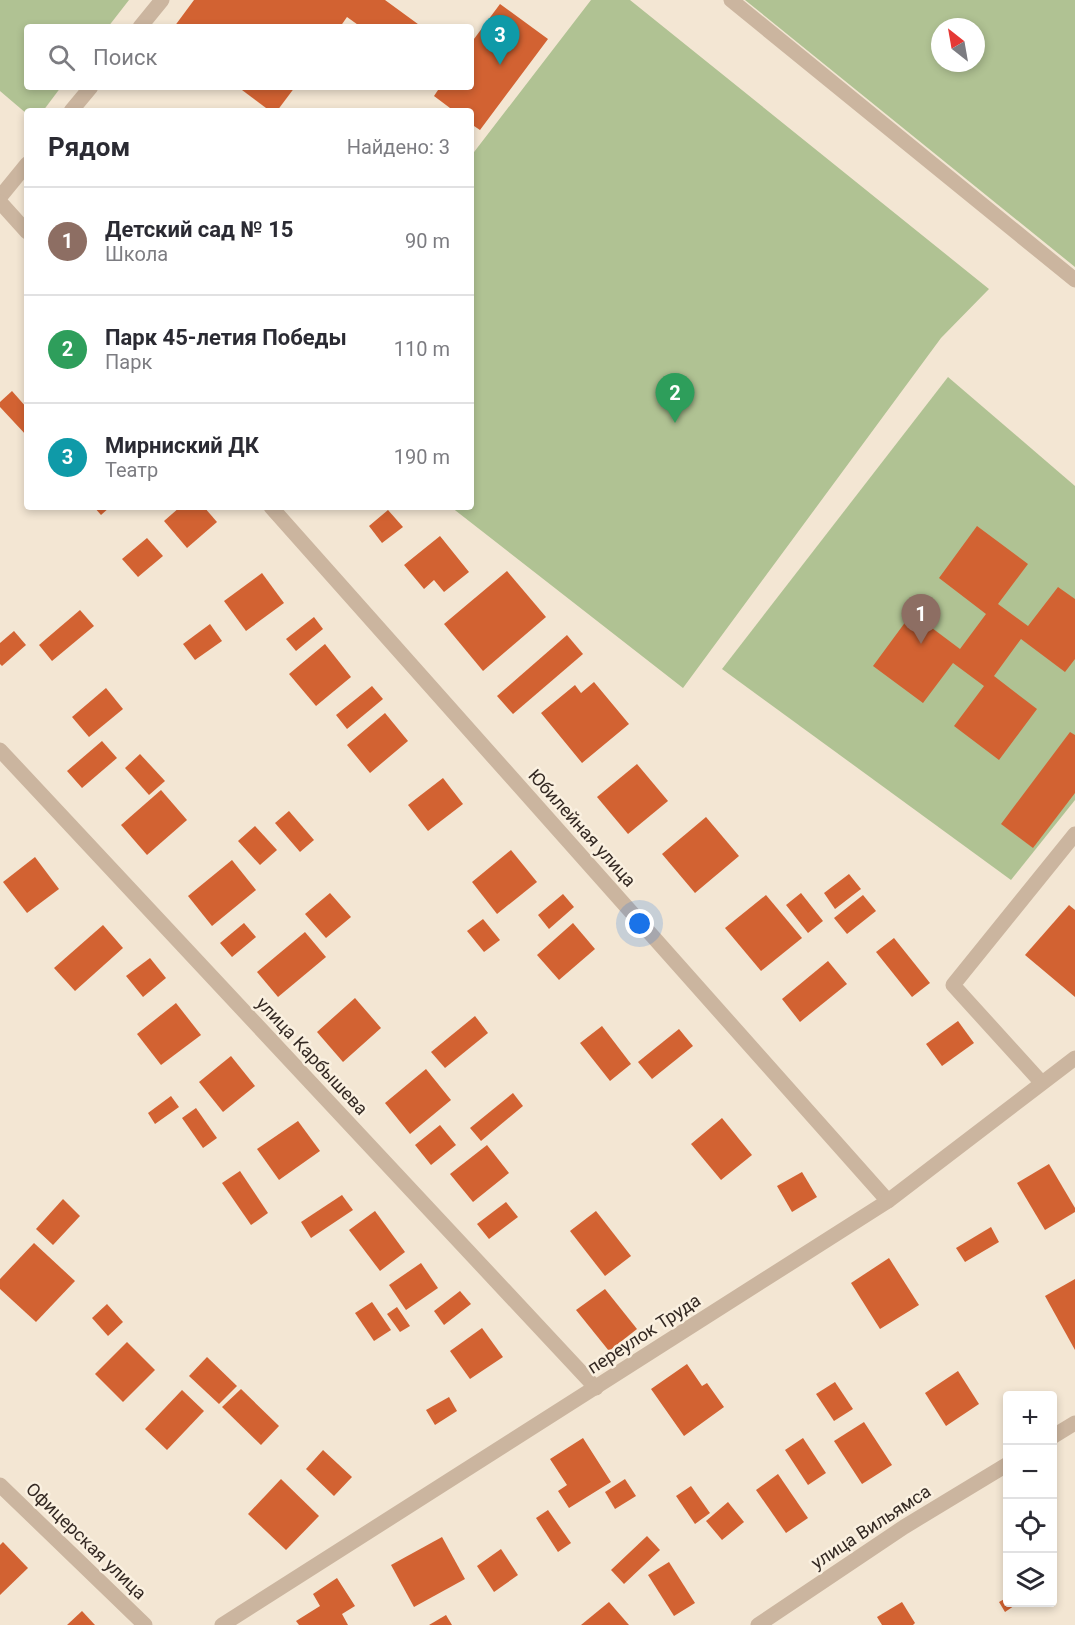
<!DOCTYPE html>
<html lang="ru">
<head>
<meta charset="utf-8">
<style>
	:root { --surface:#fff; --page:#f7f7f7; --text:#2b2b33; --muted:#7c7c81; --line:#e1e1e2; --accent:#ea580c }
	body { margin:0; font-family:Roboto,sans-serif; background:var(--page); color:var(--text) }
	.controls { position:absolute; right:18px; bottom:18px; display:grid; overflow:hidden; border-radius:6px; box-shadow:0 3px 9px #0003 }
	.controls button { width:54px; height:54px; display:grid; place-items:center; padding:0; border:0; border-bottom:2px solid var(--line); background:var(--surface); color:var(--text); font:30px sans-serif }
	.compass { position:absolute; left:931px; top:18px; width:54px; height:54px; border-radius:50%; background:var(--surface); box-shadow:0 3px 9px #0003; rotate:329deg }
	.you { position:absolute; left:640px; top:924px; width:21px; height:21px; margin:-15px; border:4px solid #fff; border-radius:50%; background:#1a73e8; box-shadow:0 0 0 9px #1a73e833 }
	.badge { display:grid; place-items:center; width:39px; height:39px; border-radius:50%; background:var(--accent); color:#fff; font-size:20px; font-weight:700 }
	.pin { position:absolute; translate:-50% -50px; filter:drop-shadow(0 2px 3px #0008) }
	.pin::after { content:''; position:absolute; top:32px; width:21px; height:18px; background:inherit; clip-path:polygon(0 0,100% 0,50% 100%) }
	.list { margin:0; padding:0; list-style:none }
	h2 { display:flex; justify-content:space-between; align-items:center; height:78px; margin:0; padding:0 24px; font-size:26px }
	h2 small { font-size:20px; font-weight:400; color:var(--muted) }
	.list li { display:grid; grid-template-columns:39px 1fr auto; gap:18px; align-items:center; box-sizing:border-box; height:108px; padding:0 24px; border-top:2px solid var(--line) }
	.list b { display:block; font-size:22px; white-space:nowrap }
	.list p { margin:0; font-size:20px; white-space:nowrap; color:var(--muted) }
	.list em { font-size:20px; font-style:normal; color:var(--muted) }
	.icon { flex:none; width:33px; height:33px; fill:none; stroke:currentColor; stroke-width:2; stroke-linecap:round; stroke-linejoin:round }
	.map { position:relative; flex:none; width:1075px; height:1625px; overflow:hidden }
	.search { position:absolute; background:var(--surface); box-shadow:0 3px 9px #0003; left:24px; top:24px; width:450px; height:66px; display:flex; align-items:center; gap:15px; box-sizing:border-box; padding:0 21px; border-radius:6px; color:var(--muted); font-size:22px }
	.panel { position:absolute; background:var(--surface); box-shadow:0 3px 9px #0003; left:24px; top:108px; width:450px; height:402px; border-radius:6px }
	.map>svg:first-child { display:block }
	.green { fill:#b0c293; fill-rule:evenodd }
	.building { fill:#d26232 }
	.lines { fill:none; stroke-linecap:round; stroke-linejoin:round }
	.minor { stroke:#cbb59f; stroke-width:15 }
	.labels { text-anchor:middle; stroke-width:5; stroke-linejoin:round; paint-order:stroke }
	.street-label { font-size:18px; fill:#342923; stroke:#faf0e0 }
</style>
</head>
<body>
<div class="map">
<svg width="1075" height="1625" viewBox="0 0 1075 1625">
	<rect width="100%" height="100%" fill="#f3e6d3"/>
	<g class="green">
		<path d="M0 0H129L108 27H27V87H61L43 111H27V114L0 91Z"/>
		<path d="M591 0H630L989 289 941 338 683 688 451 507H471V156Z"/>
		<path d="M745 0H1075V267ZM940 27H976V63H940Z"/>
		<path d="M948 377 1075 486V800L1011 880 722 669Z"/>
	</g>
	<g class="building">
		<path d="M194 0H385L422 27H361L347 17 340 27H174Z"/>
		<path d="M500 4 548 39 480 130 471 124V111H454L434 96 440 87H471V43Z"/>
		<path d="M238 87H295L277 111H270Z"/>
		<path d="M12 391 27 408V436L0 407V402Z"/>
		<path d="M94 507H110L101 515Z"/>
		<path d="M180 507H204L217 522 187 548 164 521Z"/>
		<path d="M388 510 403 527 382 543 369 526Z"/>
		<path d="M977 526 1028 564 998 604 1028 626 1058 587 1075 599V659L1065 672 1021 639 994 676 1037 709 999 760 954 726 984 686 953 663 923 703 873 666 912 613 960 649 986 614 939 578Z"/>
		<path d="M440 536 469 572 444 592 434 580 424 589 404 565Z"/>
		<path d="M147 538 163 556 138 577 122 559Z"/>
		<path d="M507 571 546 617 483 671 444 624Z"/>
		<path d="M262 573 284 603 246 631 224 601Z"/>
		<path d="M80 610 94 626 52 661 39 645Z"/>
		<path d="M314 617 323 629 296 651 286 639Z"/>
		<path d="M210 624 222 641 195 660 183 644Z"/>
		<path d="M14 631 26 645 2 666 0 664V643Z"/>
		<path d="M567 635 583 654 513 714 497 696Z"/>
		<path d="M325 644 351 677 316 706 289 674Z"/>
		<path d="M594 682 629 724 582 763 541 713 575 685 581 693Z"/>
		<path d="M372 686 383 699 347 729 336 715Z"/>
		<path d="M106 688 123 709 89 737 72 717Z"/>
		<path d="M385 713 408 741 370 773 347 745Z"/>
		<path d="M1070 732 1075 735V793L1033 848 1001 824Z"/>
		<path d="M102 741 117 758 82 788 67 771Z"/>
		<path d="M140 754 165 781 149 795 125 768Z"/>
		<path d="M637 764 668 801 628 834 597 797Z"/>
		<path d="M443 778 463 804 428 831 408 805Z"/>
		<path d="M161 790 187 820 147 855 121 825Z"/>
		<path d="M289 811 314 840 300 852 275 823Z"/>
		<path d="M706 817 739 856 695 893 662 854Z"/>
		<path d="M255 826 277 850 260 865 238 841Z"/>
		<path d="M511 850 537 882 497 914 472 882Z"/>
		<path d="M35 857 59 889 27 913 3 882Z"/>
		<path d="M232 860 256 890 212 926 188 896Z"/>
		<path d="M849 874 861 889 835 909 824 893Z"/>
		<path d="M330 893 351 917 326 938 305 914Z"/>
		<path d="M801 893 823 921 808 933 786 905Z"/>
		<path d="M563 894 574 907 549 929 538 915Z"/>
		<path d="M766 895 802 938 761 971 725 928Z"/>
		<path d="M863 895 876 911 847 934 834 918Z"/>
		<path d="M1069 905 1075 910V997L1025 955Z"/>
		<path d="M483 919 500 940 484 952 467 931Z"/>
		<path d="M244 923 256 937 232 957 220 943Z"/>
		<path d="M573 923 595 949 559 980 537 955Z"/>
		<path d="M103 925 123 948 75 991 54 968Z"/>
		<path d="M305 932 326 957 278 997 257 972Z"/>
		<path d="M894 938 930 983 912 997 876 952Z"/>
		<path d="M150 958 166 978 143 997 126 976Z"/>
		<path d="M828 961 847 984 800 1022 782 999Z"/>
		<path d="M355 998 381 1028 343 1062 317 1032Z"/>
		<path d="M176 1003 201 1035 161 1065 137 1034Z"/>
		<path d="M475 1016 488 1033 445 1068 431 1052Z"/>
		<path d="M958 1021 974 1043 942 1066 926 1044Z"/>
		<path d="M602 1026 631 1064 610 1081 580 1043Z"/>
		<path d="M679 1029 693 1046 652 1079 638 1062Z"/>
		<path d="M231 1056 255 1086 223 1112 199 1082Z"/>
		<path d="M426 1069 451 1100 410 1134 385 1103Z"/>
		<path d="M513 1093 523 1106 481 1141 470 1128Z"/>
		<path d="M171 1096 179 1107 155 1124 148 1113Z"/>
		<path d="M196 1108 217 1138 203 1148 182 1118Z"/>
		<path d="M722 1118 752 1155 721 1180 691 1144Z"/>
		<path d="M298 1121 320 1151 279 1180 257 1149Z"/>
		<path d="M440 1125 456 1145 431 1165 415 1145Z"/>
		<path d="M487 1145 509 1173 473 1202 450 1174Z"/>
		<path d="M1049 1164 1075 1208V1212L1045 1230 1017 1183Z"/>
		<path d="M240 1171 268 1213 251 1225 222 1183Z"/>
		<path d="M802 1172 817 1197 792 1212 777 1186Z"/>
		<path d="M342 1195 353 1210 311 1238 301 1222Z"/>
		<path d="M63 1199 80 1216 53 1245 36 1229Z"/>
		<path d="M506 1202 518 1217 489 1239 477 1224Z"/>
		<path d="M375 1211 405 1252 380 1271 349 1230Z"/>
		<path d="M596 1211 631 1256 605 1276 570 1231Z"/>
		<path d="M991 1227 999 1242 965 1262 956 1248Z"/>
		<path d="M34 1243 75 1281 36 1322 0 1289V1279Z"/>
		<path d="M889 1258 919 1305 880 1329 851 1283Z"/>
		<path d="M421 1263 438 1288 406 1310 389 1285Z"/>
		<path d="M1075 1279V1350L1045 1296Z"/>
		<path d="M605 1289 637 1329 609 1351 576 1310Z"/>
		<path d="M460 1291 471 1304 444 1325 434 1311Z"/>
		<path d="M372 1302 391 1330 374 1341 355 1313Z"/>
		<path d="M107 1304 123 1322 108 1336 92 1318Z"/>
		<path d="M397 1307 410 1326 400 1332 387 1314Z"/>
		<path d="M482 1328 503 1357 470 1379 450 1351Z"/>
		<path d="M127 1342 155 1370 123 1402 95 1374Z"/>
		<path d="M207 1357 237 1386 219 1404 189 1376Z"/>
		<path d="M687 1364 702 1386 707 1383 724 1407 684 1436 651 1389Z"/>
		<path d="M958 1371 979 1404 946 1426 925 1393Z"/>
		<path d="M835 1382 853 1409 834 1421 816 1394Z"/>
		<path d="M241 1389 279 1426 261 1445 222 1407Z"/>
		<path d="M182 1390 204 1411 167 1450 145 1429Z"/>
		<path d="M449 1397 457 1411 435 1425 426 1410Z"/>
		<path d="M864 1422 892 1465 862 1484 834 1441Z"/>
		<path d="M583 1438 611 1482 569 1508 558 1491 567 1485 550 1459Z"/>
		<path d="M803 1438 826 1473 808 1485 785 1450Z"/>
		<path d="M323 1450 352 1477 334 1496 306 1469Z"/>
		<path d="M778 1474 808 1518 786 1533 756 1490Z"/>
		<path d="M281 1479 319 1516 286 1550 248 1514Z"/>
		<path d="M625 1479 636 1496 615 1509 605 1492Z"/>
		<path d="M691 1486 710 1513 695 1524 676 1496Z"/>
		<path d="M728 1502 744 1522 722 1540 706 1521Z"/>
		<path d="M548 1510 571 1543 558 1552 536 1518Z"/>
		<path d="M647 1536 660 1550 624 1584 611 1570Z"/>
		<path d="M442 1537 465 1579 414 1607 391 1565Z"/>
		<path d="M3 1542 28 1568 0 1595V1545Z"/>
		<path d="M501 1549 518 1575 494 1592 477 1566Z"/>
		<path d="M669 1562 695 1603 674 1616 648 1575Z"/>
		<path d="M337 1578 355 1606 342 1614 348 1625H299L296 1621 320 1606 313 1594Z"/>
		<path d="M1008 1597V1602H1020L1005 1612 999 1602Z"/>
		<path d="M609 1602 629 1625H581Z"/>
		<path d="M902 1602 915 1623 913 1625H882L877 1617Z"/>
		<path d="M82 1611 95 1625H67Z"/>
		<path d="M446 1615 452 1625H429Z"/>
	</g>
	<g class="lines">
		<g class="minor">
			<path d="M731 0 1075 280"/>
			<path d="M140 27 162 0"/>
			<path d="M71 111 91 87"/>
			<path d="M0 197 27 164"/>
			<path d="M0 202 27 232"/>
			<path d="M271 507 888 1201"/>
			<path d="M0 750 596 1388"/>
			<path d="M1041 1082 953 985 1075 834"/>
			<path d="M1052 1437 1075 1423"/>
			<path d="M0 1485 145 1625"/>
			<path d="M222 1625 888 1201 1075 1058"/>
			<path d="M758 1625 904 1527 1008 1464"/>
		</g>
	</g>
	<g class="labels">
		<g class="street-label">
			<text transform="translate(582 828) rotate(48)" y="6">Юбилейная улица</text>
			<text transform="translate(312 1056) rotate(47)" y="6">улица Карбышева</text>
			<text transform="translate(644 1334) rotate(-33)" y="6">переулок Труда</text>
			<text transform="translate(871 1527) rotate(-33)" y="6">улица Вильямса</text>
			<text transform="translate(86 1541) rotate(44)" y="6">Офицерская улица</text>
		</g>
	</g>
</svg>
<div class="controls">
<button>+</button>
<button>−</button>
<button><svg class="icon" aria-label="locate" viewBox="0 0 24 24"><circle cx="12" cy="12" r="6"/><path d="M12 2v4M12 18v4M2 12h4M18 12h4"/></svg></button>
<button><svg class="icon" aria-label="layers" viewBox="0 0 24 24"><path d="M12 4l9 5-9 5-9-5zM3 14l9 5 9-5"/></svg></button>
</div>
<svg class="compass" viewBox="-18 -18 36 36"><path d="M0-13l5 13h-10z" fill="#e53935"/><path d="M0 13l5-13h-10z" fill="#7c7c81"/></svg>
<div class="you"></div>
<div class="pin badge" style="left:921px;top:644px;background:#8d6e63">1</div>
<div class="pin badge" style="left:675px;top:423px;background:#2e9e5b">2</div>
<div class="pin badge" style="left:500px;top:65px;background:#0f9aa8">3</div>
<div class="search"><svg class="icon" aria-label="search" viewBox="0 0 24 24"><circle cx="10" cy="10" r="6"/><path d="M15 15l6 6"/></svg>Поиск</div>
<section class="panel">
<h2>Рядом<small>Найдено: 3</small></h2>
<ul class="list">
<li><span class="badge" style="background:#8d6e63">1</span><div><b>Детский сад № 15</b><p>Школа</p></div><em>90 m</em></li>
<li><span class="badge" style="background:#2e9e5b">2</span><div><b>Парк 45-летия Победы</b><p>Парк</p></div><em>110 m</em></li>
<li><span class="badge" style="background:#0f9aa8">3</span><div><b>Мирниский ДК</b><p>Театр</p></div><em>190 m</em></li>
</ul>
</section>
</div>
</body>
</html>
